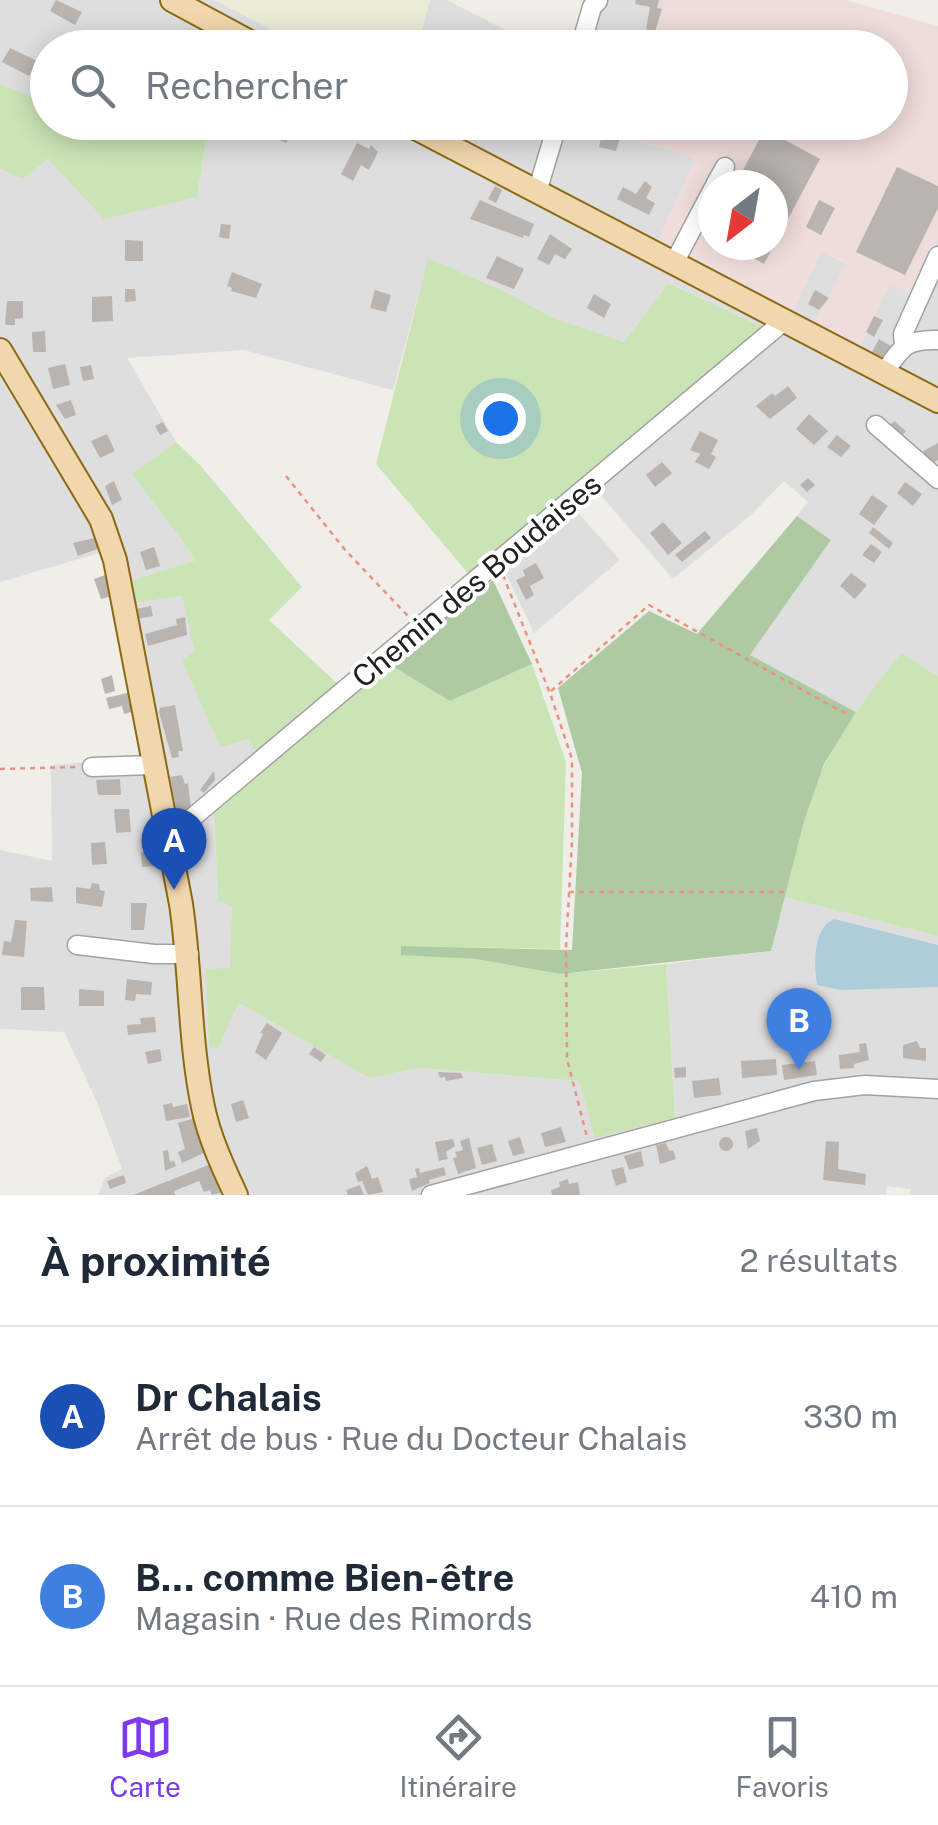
<!DOCTYPE html>
<html lang="fr">
<head>
<meta charset="utf-8">
<style>
	:root { --surface:#fff; --page:#f2f2f3; --text:#1f2937; --muted:#747a83; --line:#e0e1e3; --accent:#7c3aed }
	body { margin:0; font-family:"Public Sans",sans-serif; background:var(--page); color:var(--text) }
	.compass { position:absolute; left:698px; top:170px; width:90px; height:90px; border-radius:50%; background:var(--surface); box-shadow:0 5px 25px #0003; rotate:211deg }
	.you { position:absolute; left:500px; top:418px; width:35px; height:35px; margin:-25px; border:8px solid #fff; border-radius:50%; background:#1a73e8; box-shadow:0 0 0 15px #1a73e833 }
	.badge { display:grid; place-items:center; width:65px; height:65px; border-radius:50%; background:var(--accent); color:#fff; font-size:32px; font-weight:700 }
	.pin { position:absolute; translate:-50% -82px; filter:drop-shadow(0 2px 5px #0008) }
	.pin::after { content:''; position:absolute; top:52px; width:35px; height:30px; background:inherit; clip-path:polygon(0 0,100% 0,50% 100%) }
	.list { margin:0; padding:0; list-style:none }
	h2 { display:flex; justify-content:space-between; align-items:center; height:130px; margin:0; padding:0 40px; font-size:42px }
	h2 small { font-size:32px; font-weight:400; color:var(--muted) }
	.list li { display:grid; grid-template-columns:65px 1fr auto; gap:30px; align-items:center; box-sizing:border-box; height:180px; padding:0 40px; border-top:2px solid var(--line) }
	.list b { display:block; font-size:38px; white-space:nowrap }
	.list p { margin:0; font-size:32px; white-space:nowrap; color:var(--muted) }
	.list em { font-size:32px; font-style:normal; color:var(--muted) }
	.icon { flex:none; width:55px; height:55px; fill:none; stroke:currentColor; stroke-width:2; stroke-linecap:round; stroke-linejoin:round }
	.map { position:relative; flex:none; width:938px; height:1195px; overflow:hidden }
	.search { position:absolute; background:var(--surface); box-shadow:0 5px 25px #0003; left:30px; right:30px; top:30px; height:110px; display:flex; align-items:center; gap:25px; box-sizing:border-box; padding:0 35px; border-radius:55px; color:var(--muted); font-size:38px }
	.sheet { height:490px; background:var(--surface) }
	nav { display:flex; justify-content:space-around; align-items:center; box-sizing:border-box; height:140px; border-top:2px solid var(--line); background:var(--surface); font-size:28px; color:var(--muted) }
	nav a { display:grid; justify-items:center; gap:5px }
	nav .on { color:var(--accent) }
	.map>svg:first-child { display:block }
	.residential { fill:#dfdede }
	.commercial { fill:#efdddb; fill-rule:evenodd }
	.farmland { fill:#eaecd7 }
	.grass { fill:#cae4b6 }
	.forest { fill:#adcaa3 }
	.water { fill:#afcdd8 }
	.building { fill:#b9b4af }
	.lines { fill:none; stroke-linecap:round; stroke-linejoin:round }
	.minor-casing { stroke:#a2a2a2; stroke-width:21 }
	.major-casing { stroke:#8c6a13; stroke-width:26 }
	.path { stroke:#ea9181; stroke-width:2.5; stroke-dasharray:5 5; stroke-linecap:butt }
	.minor { stroke:#fff; stroke-width:18 }
	.major { stroke:#f1d7ad; stroke-width:22 }
	.labels { text-anchor:middle; stroke-width:8; stroke-linejoin:round; paint-order:stroke }
	.street-label { font-size:30px; fill:#212121; stroke:#fff }
</style>
</head>
<body>
<div class="map">
<svg width="938" height="1195" viewBox="0 0 938 1195">
	<rect width="100%" height="100%" fill="#f0eee9"/>
	<g class="residential">
		<path d="M0 0H215L306 47H221V44L188 27 175 47 48 48 47 103 0 84Z"/>
		<path d="M430 0H447L538 47 416 48Z"/>
		<path d="M588 0H664L652 47 574 48Z"/>
		<path d="M209 123H632L628 138 696 158 658 241 791 312 822 251 847 264 815 322 890 283 913 294 938 238V676L901 653 856 712 750 655 831 540 797 516 808 502 784 481 752 514 673 579 597 491 575 509 620 560 534 633 496 553 761 327 669 283 624 342 553 318 510 294 428 259 393 390 244 350 127 358 176 442 132 474 196 560 132 581 137 603 182 596 220 746 247 740 269 765 214 812 218 901 233 906 230 969H207L218 1047 239 1003 369 1078 421 1068 579 1081 675 1118 666 964 770 951 784 897 938 936V1195H910V1189L887 1186 886 1195H98L105 1178 122 1169 97 1102 64 1032 0 1029V850L52 861 51 765 141 758 103 552 0 582V169L22 179 48 158 197 197Z"/>
	</g>
	<path class="commercial" d="M664 0H845L938 26V238L913 294 890 284 861 346 815 322 846 263 822 251 792 313 658 240 696 158 628 138 632 123 890 122V48L652 47ZM713 185H773V245H713Z"/>
	<path class="farmland" d="M215 0H430L416 47 306 48Z"/>
	<g class="grass">
		<path d="M188 27 221 44V47H175Z"/>
		<path d="M0 84 47 103 48 122 95 123 122 133 129 123H209L197 197 104 219 48 159 22 179 0 169Z"/>
		<path d="M428 258 510 294 553 318 624 342 668 283 762 327 471 577 376 464Z"/>
		<path d="M176 442 200 465 302 587 269 620 341 687 260 755 247 740 220 747 182 660 195 651 182 596 136 603 131 581 196 560 132 474Z"/>
		<path d="M901 653 938 676V936L784 897C796 853 805 803 826 762 846 722 874 688 901 653Z"/>
		<path d="M387 663 450 701 532 664 566 762 560 949 401 946V954L476 959 560 974 666 964 675 1118 595 1138 579 1081 421 1068 369 1078 239 1003 218 1048 209 1047 206 969 230 968 232 906 218 901 214 811Z"/>
	</g>
	<g class="forest">
		<path d="M797 516 831 540 750 655 856 712 824 764 804 821 771 951 560 974 476 959 401 955V946L572 950 582 773 558 688 649 611 697 634Z"/>
		<path d="M493 580 532 664 450 701 387 663Z"/>
	</g>
	<path class="water" d="M834 919 938 945V987L841 990 817 985C814 964 812 929 834 919Z"/>
	<g class="building">
		<path d="M56 0 82 12 75 25 50 11Z"/>
		<path d="M636 0H659L657 8 662 9 655 32 646 29 650 7 635 4Z"/>
		<path d="M137 36 157 48H130Z"/>
		<path d="M10 48 37 61 29 76 2 62Z"/>
		<path d="M275 122 292 131 286 143 269 135Z"/>
		<path d="M570 122H589L586 136 568 132Z"/>
		<path d="M605 122 623 127 616 151 599 147Z"/>
		<path d="M765 129 820 159 764 264 730 245H773V185H735Z"/>
		<path d="M357 143 369 149 371 145 378 152 369 170 361 165 353 181 341 174Z"/>
		<path d="M897 167 938 186V208L905 275 856 252Z"/>
		<path d="M645 181 652 187 646 198 655 203 649 215 617 199 623 187 636 194Z"/>
		<path d="M495 186 502 190 496 203 488 199Z"/>
		<path d="M480 200 534 224 529 237 524 235 523 238 470 219Z"/>
		<path d="M819 200 835 208 821 235 806 227Z"/>
		<path d="M221 224 231 225 229 239 219 237Z"/>
		<path d="M550 234 572 249 565 259 555 254 549 265 537 259Z"/>
		<path d="M125 240 143 241V261H125Z"/>
		<path d="M497 256 524 269 514 289 486 278Z"/>
		<path d="M232 272 262 284 256 298 231 291 232 288 227 286Z"/>
		<path d="M125 289H135L136 301 125 302Z"/>
		<path d="M375 290 391 295 386 312 370 308Z"/>
		<path d="M815 290 829 298 819 310 808 304Z"/>
		<path d="M594 294 611 304 604 318 587 308Z"/>
		<path d="M112 296 113 321 92 322V297Z"/>
		<path d="M7 301H23V318L15 319V325H5Z"/>
		<path d="M874 316 883 320 874 337 866 332Z"/>
		<path d="M45 331 46 352H33L32 332Z"/>
		<path d="M879 339 891 346 884 358 872 352Z"/>
		<path d="M65 364 70 385 53 389 48 368Z"/>
		<path d="M91 365 94 379 83 381 80 367Z"/>
		<path d="M788 386 797 398 770 419 756 406 772 393 775 396Z"/>
		<path d="M71 400 76 415 65 419 56 405Z"/>
		<path d="M809 414 828 431 814 445 796 429Z"/>
		<path d="M894 421 906 431 900 438 888 427Z"/>
		<path d="M163 422 168 431 160 435 155 426Z"/>
		<path d="M700 431 718 440 711 454 716 457 709 469 695 462 700 454 690 450Z"/>
		<path d="M107 434 115 451 100 458 91 441Z"/>
		<path d="M837 435 851 446 841 457 827 447Z"/>
		<path d="M938 443V460L931 464 923 451Z"/>
		<path d="M662 462 672 473 655 487 646 475Z"/>
		<path d="M808 478 815 485 807 492 800 485Z"/>
		<path d="M114 481 122 500 112 505 105 486Z"/>
		<path d="M905 482 922 494 913 506 897 493Z"/>
		<path d="M872 495 888 506 874 525 859 514Z"/>
		<path d="M663 522 682 543 668 555 650 533Z"/>
		<path d="M873 527 893 543 889 549 869 533Z"/>
		<path d="M705 531 711 538 682 562 675 555Z"/>
		<path d="M99 537 103 547 78 556 73 543Z"/>
		<path d="M871 544 882 552 874 563 862 555Z"/>
		<path d="M154 547 160 566 146 570 140 552Z"/>
		<path d="M536 563 544 578 530 586 534 595 526 600 516 580 525 576 523 570Z"/>
		<path d="M851 573 867 585 855 599 840 586Z"/>
		<path d="M105 575 112 596 101 599 94 579Z"/>
		<path d="M151 606 153 616 137 619 136 609Z"/>
		<path d="M185 617 187 635 148 646 145 634 177 625 176 619Z"/>
		<path d="M112 675 115 691 105 694 101 679Z"/>
		<path d="M131 692 135 711 124 714 122 706 109 709 106 698Z"/>
		<path d="M175 705 183 751H178L179 757 172 758 159 712 160 708Z"/>
		<path d="M214 771 215 780 204 793 200 790Z"/>
		<path d="M182 775 185 784 188 783 191 809 177 812 170 777Z"/>
		<path d="M120 779 121 795H98L96 780Z"/>
		<path d="M114 809H129L131 832 116 833Z"/>
		<path d="M105 842 107 864 92 865 91 843Z"/>
		<path d="M154 851V866L142 867 141 852Z"/>
		<path d="M92 883 99 884 100 890 105 891 102 907 76 903V887L90 889Z"/>
		<path d="M52 887 53 902 31 901 30 888Z"/>
		<path d="M131 903H147L144 930H131Z"/>
		<path d="M15 920 27 921 24 957 2 955 4 941 11 942Z"/>
		<path d="M127 979 152 982 151 995 136 994 135 1001 125 1000Z"/>
		<path d="M21 987H44L45 1010H21Z"/>
		<path d="M79 989 104 991V1006H79Z"/>
		<path d="M155 1017 156 1032 128 1035 127 1025 141 1024 140 1018Z"/>
		<path d="M267 1023 282 1033 266 1060 255 1052 263 1034 260 1033Z"/>
		<path d="M917 1041 920 1048H926V1061L903 1058V1045Z"/>
		<path d="M866 1043 869 1060 854 1064V1068L840 1069 839 1055 860 1052 859 1044Z"/>
		<path d="M314 1047 326 1055 321 1062 309 1054Z"/>
		<path d="M160 1049 162 1061 148 1064 145 1052Z"/>
		<path d="M776 1059 777 1075 742 1078 741 1061Z"/>
		<path d="M815 1061 817 1075 784 1080 782 1065Z"/>
		<path d="M686 1067V1077L675 1078 674 1068Z"/>
		<path d="M438 1072 461 1073 463 1078 446 1081 445 1077 440 1078Z"/>
		<path d="M719 1078 721 1095 694 1098 692 1081Z"/>
		<path d="M243 1100 249 1118 236 1122 231 1104Z"/>
		<path d="M172 1103 173 1107 187 1104 190 1117 166 1121 163 1105Z"/>
		<path d="M195 1118 206 1152 182 1163 178 1152 185 1149 178 1123Z"/>
		<path d="M561 1127 566 1142 545 1147 541 1133Z"/>
		<path d="M757 1128 760 1141 748 1149 745 1131Z"/>
		<circle cx="726" cy="1144" r="7"/>
		<path d="M520 1137 525 1153 513 1156 508 1141Z"/>
		<path d="M469 1138 476 1168 458 1174 453 1158 457 1157 455 1152 463 1150 460 1141Z"/>
		<path d="M453 1139 455 1146 446 1152 448 1159 439 1161 435 1142Z"/>
		<path d="M826 1141 839 1142 838 1169 866 1174 865 1185 823 1180Z"/>
		<path d="M666 1143 669 1151 673 1150 676 1159 660 1164 656 1145Z"/>
		<path d="M492 1144 497 1161 482 1165 477 1148Z"/>
		<path d="M168 1150 170 1162 174 1161 176 1166 165 1171 163 1151Z"/>
		<path d="M641 1151 644 1166 629 1170 624 1156Z"/>
		<path d="M211 1164 224 1192 212 1195 210 1190 204 1192 199 1181 174 1191 175 1195H133Z"/>
		<path d="M367 1166 372 1179 378 1177 383 1192 368 1195 362 1181 358 1182 355 1173Z"/>
		<path d="M444 1167 446 1175 429 1180 430 1183 412 1191 409 1179 417 1177 415 1169 419 1168 420 1173Z"/>
		<path d="M623 1167 627 1182 616 1186 611 1170Z"/>
		<path d="M124 1175 126 1183 110 1189 107 1181Z"/>
		<path d="M568 1179 569 1184 578 1182 580 1195H552L551 1190 560 1187 559 1182Z"/>
		<path d="M360 1185 364 1195H348L346 1190Z"/>
	</g>
	<g class="lines">
		<defs>
			<g id="minor">
				<path d="M580 48 592 7 598 1"/>
				<path d="M715 185 725 167"/>
				<path d="M537 192 558 122"/>
				<path d="M674 263 713 189"/>
				<path d="M904 346 903 334 938 256"/>
				<path d="M884 373C902 347 905 339 938 340"/>
				<path d="M876 425 938 479"/>
				<path d="M92 767 154 765"/>
				<path d="M168 838 784 321"/>
				<path d="M77 945 154 954H189"/>
				<path d="M431 1195 814 1091 865 1085 938 1089"/>
			</g>
			<g id="major">
				<path d="M172 0 261 48"/>
				<path d="M404 122 938 401"/>
				<path d="M0 350 101 519 115 560 181 904C191 971 189 1040 203 1107 209 1137 223 1167 236 1195"/>
			</g>
		</defs>
		<use href="#minor" class="minor-casing"/>
		<use href="#major" class="major-casing"/>
		<g class="path">
			<path d="M286 476 346 551 408 616"/>
			<path d="M503 575 551 696 572 759V841L566 947 567 1059 587 1137"/>
			<path d="M551 691 649 605 848 715"/>
			<path d="M0 769 76 767"/>
			<path d="M569 892H786"/>
		</g>
		<use href="#minor" class="minor"/>
		<use href="#major" class="major"/>
	</g>
	<g class="labels">
		<g class="street-label">
			<text transform="translate(477 581) rotate(-40)" y="10">Chemin des Boudaises</text>
		</g>
	</g>
</svg>
<svg class="compass" viewBox="-18 -18 36 36"><path d="M0-13l5 13h-10z" fill="#e53935"/><path d="M0 13l5-13h-10z" fill="#747a83"/></svg>
<div class="you"></div>
<div class="pin badge" style="left:174px;top:890px;background:#1a4fb4">A</div>
<div class="pin badge" style="left:799px;top:1070px;background:#3f7fe0">B</div>
<div class="search"><svg class="icon" aria-label="search" viewBox="0 0 24 24"><circle cx="10" cy="10" r="6"/><path d="M15 15l6 6"/></svg>Rechercher</div>
</div>
<section class="sheet">
<h2>À proximité<small>2 résultats</small></h2>
<ul class="list">
<li><span class="badge" style="background:#1a4fb4">A</span><div><b>Dr Chalais</b><p>Arrêt de bus · Rue du Docteur Chalais</p></div><em>330 m</em></li>
<li><span class="badge" style="background:#3f7fe0">B</span><div><b>B... comme Bien-être</b><p>Magasin · Rue des Rimords</p></div><em>410 m</em></li>
</ul>
</section>
<nav>
<a class="on"><svg class="icon" aria-label="map" viewBox="0 0 24 24"><path d="M3 6l6-2 6 2 6-2v14l-6 2-6-2-6 2zM9 4v14M15 6v14"/></svg>Carte</a>
<a><svg class="icon" aria-label="directions" viewBox="0 0 24 24"><path d="M12 3l9 9-9 9-9-9zM9 14v-3h6M13 9l2 2-2 2"/></svg>Itinéraire</a>
<a><svg class="icon" aria-label="saved" viewBox="0 0 24 24"><path d="M7 4h10v16l-5-4-5 4z"/></svg>Favoris</a>
</nav>
</body>
</html>
